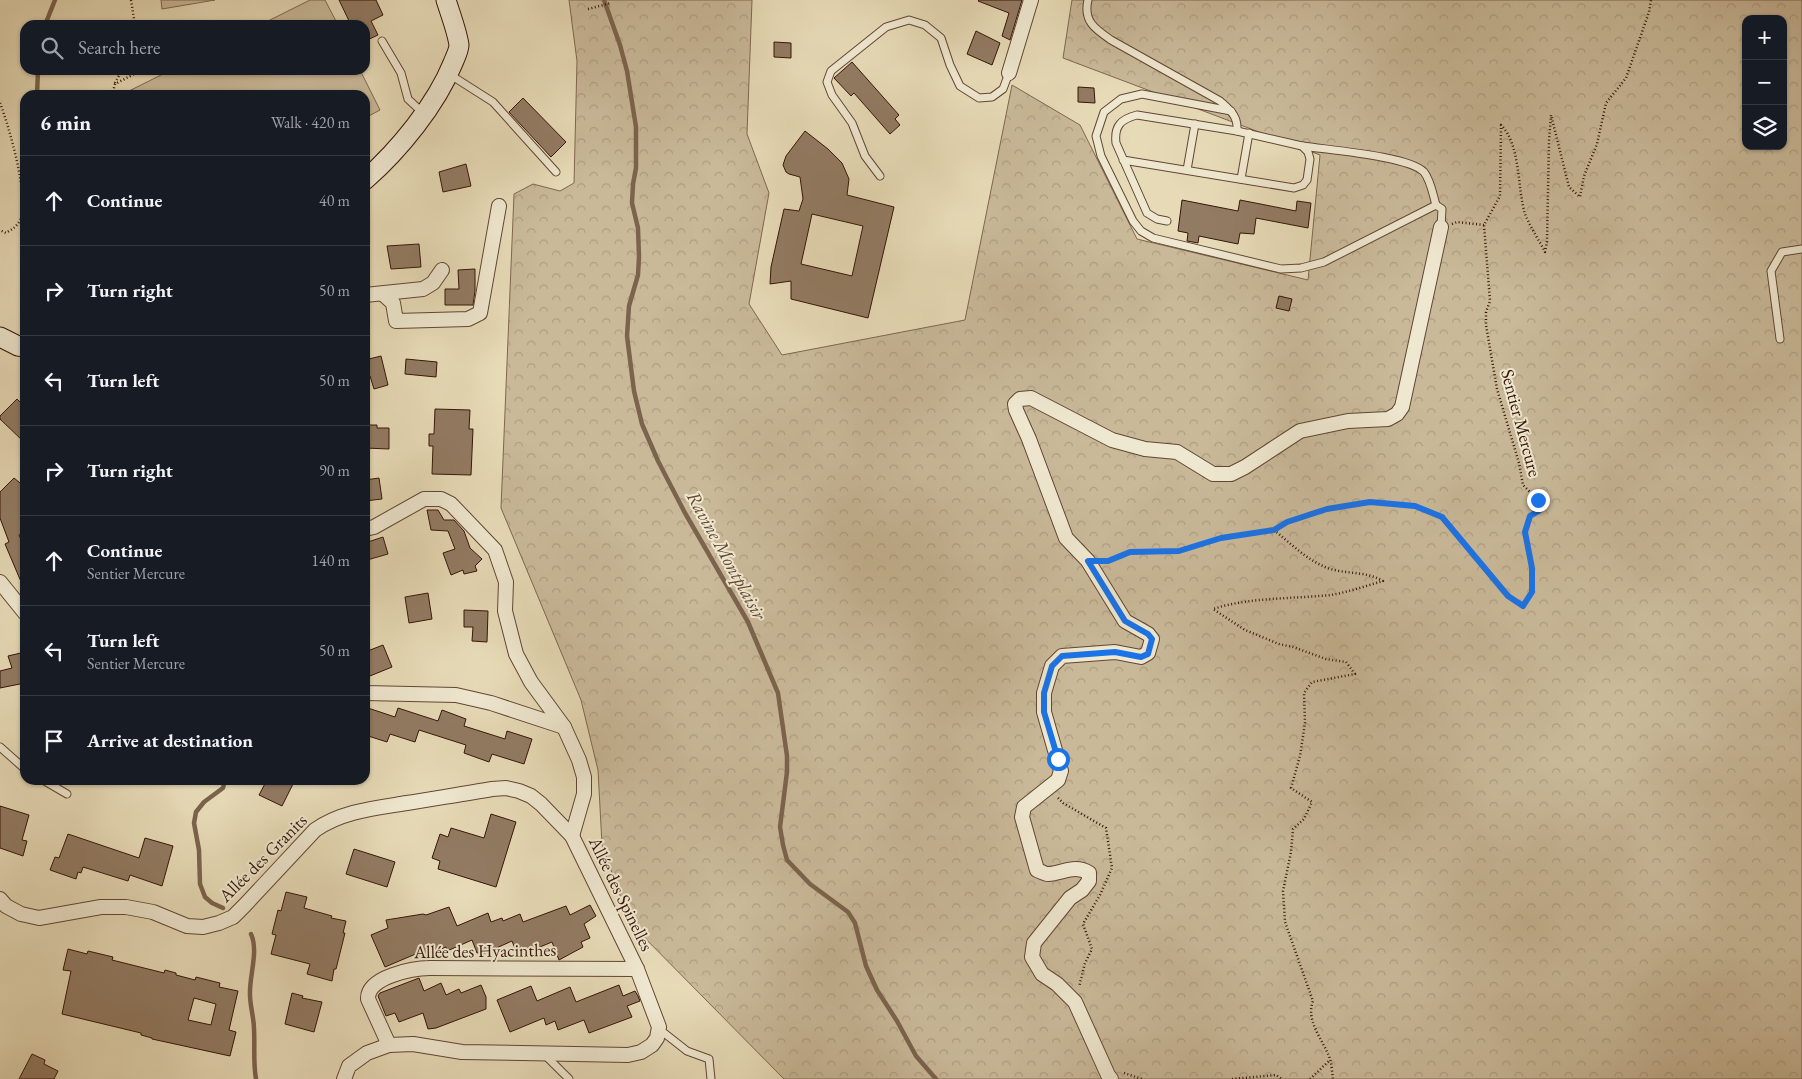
<!DOCTYPE html>
<html lang="en">
<head>
<meta charset="utf-8">
<style>
	:root { --surface:#171b24; --page:#20242c; --text:#f1f3f6; --muted:#9ea1a6; --line:#363941 }
	body { margin:0; font-family:"EB Garamond",serif; background:var(--page); color:var(--text) }
	.controls { position:absolute; right:15px; top:15px; display:grid; overflow:hidden; border-radius:10px; box-shadow:0 1px 4px #0004 }
	.controls button { width:45px; height:45px; display:grid; place-items:center; padding:0; border:0; border-bottom:1px solid var(--line); background:var(--surface); color:var(--text); font:25px sans-serif }
	.stop { position:absolute; width:15px; height:15px; margin:-11px; border:4px solid #1a73e8; border-radius:50%; background:#fff }
	.stop.end { background:#1a73e8; border-color:#fff; box-shadow:0 1px 5px #0008 }
	.list { margin:0; padding:0; list-style:none }
	h2 { display:flex; justify-content:space-between; align-items:center; height:65px; margin:0; padding:0 20px; font-size:21px }
	h2 small { font-size:16px; font-weight:400; color:var(--muted) }
	.list li { display:grid; grid-template-columns:32px 1fr auto; gap:15px; align-items:center; box-sizing:border-box; height:90px; padding:0 20px; border-top:1px solid var(--line) }
	.list b { display:block; font-size:19px; white-space:nowrap }
	.list p { margin:0; font-size:16px; white-space:nowrap; color:var(--muted) }
	.list em { font-size:16px; font-style:normal; color:var(--muted) }
	.icon { flex:none; width:28px; height:28px; fill:none; stroke:currentColor; stroke-width:2; stroke-linecap:round; stroke-linejoin:round }
	.map { position:relative; flex:none; width:1802px; height:1079px; overflow:hidden }
	.search { position:absolute; background:var(--surface); box-shadow:0 1px 4px #0004; left:20px; top:20px; width:350px; height:55px; display:flex; align-items:center; gap:12px; box-sizing:border-box; padding:0 18px; border-radius:15px; color:var(--muted); font-size:19px }
	.panel { position:absolute; background:var(--surface); box-shadow:0 1px 4px #0004; left:20px; top:90px; width:350px; height:695px; border-radius:15px }
	.map>svg:first-child { display:block }
	.grass { fill:#c9b999; stroke:#806650 }
	.forest { fill:url(#forest-crowns); stroke:#806650; fill-rule:evenodd }
	.lines { fill:none; stroke-linecap:round; stroke-linejoin:round }
	.stream { stroke:#7c634e; stroke-width:4.5 }
	.building { fill:#927b63; stroke:#361408; fill-rule:evenodd }
	.lane-casing { stroke:#624634; stroke-width:9 }
	.street-casing { stroke:#624634; stroke-width:16 }
	.secondary-casing { stroke:#361408; stroke-width:21 }
	.path { stroke:#361408; stroke-width:2.5; stroke-dasharray:1 2.5; stroke-linecap:butt }
	.lane { stroke:#efe8d0; stroke-width:7 }
	.street { stroke:#efe8d0; stroke-width:14 }
	.secondary { stroke:#efe8d0; stroke-width:19 }
	.route { stroke:#1a73e8; stroke-width:6 }
	.labels { text-anchor:middle; stroke-width:4; stroke-linejoin:round; paint-order:stroke }
	.street-label { font-size:18px; fill:#361408; stroke:#efe8d0 }
	.water-label { font-size:19px; font-style:italic; fill:#654836; stroke:#efe8d0 }
</style>
</head>
<body>
<div class="map">
<svg width="1802" height="1079" viewBox="0 0 1802 1079">
	<defs>
		<pattern id="forest-crowns" width="20" height="18" patternUnits="userSpaceOnUse" patternTransform="scale(1.25)"><rect width="20" height="18" fill="#c9b999"/><path d="M2 6a3 3 0 1 1 6 0M12 15a3 3 0 1 1 6 0" fill="none" stroke="#ad9e82"/></pattern>
	</defs>
	<rect width="100%" height="100%" fill="#e7dbb7"/>
	<filter id="stains"><feTurbulence type="fractalNoise" baseFrequency=".004" numOctaves="4"/><feColorMatrix values="0 0 0 0 .2 0 0 0 0 .09 0 0 0 0 .02 0 0 0 .5 -.17"/></filter>
	<radialGradient id="worn" r=".72"><stop offset=".6" stop-color="#630" stop-opacity="0"/><stop offset="1" stop-color="#630" stop-opacity=".3"/></radialGradient>
	<g class="grass">
		<path d="M161 0H215L162 9Z"/>
		<path d="M310 0H325L338 25H260Z"/>
		<path d="M171 70H360L380 110 365 118V95H131L129 91Z"/>
	</g>
	<path class="forest" d="M569 0H752L747 134 769 193 749 304 782 355 965 320 1012 85 1080 125 1137 239 1308 280 1320 155 1063 58 1072 0H1802V1079H784L630 923 602 845 598 770 581 700 501 508 514 194 533 184 560 191 574 183 577 61ZM1746 19H1783V146H1746Z"/>
	<g class="lines">
		<g class="stream">
			<path d="M604 0 620 45 627 71 636 127V168L633 184 632 203 638 228 639 257 638 275 629 306 627 336 634 391 642 424 658 461 685 513 748 622 778 693 787 756V772L780 827 783 845 787 860 810 884 848 912 855 923 866 966 877 990 897 1021 916 1056 936 1079"/>
			<path d="M45 25 55 0"/>
			<path d="M37 95 38 70"/>
			<path d="M223 908 212 903 205 897 200 884 199 850 194 823 196 812 204 802 223 788 225 780"/>
			<path d="M251 934C259 951 249 976 250 995 250 1006 254 1018 254 1029 255 1046 253 1062 256 1079"/>
		</g>
	</g>
	<g class="building">
		<path d="M339 0H376L383 15 371 21 378 35 365 41V25H351Z"/>
		<path d="M979 0H1022L1010 40 1002 36 1009 13 978 1Z"/>
		<path d="M976 31 1000 43 992 65 967 54Z"/>
		<path d="M774 42 791 43V58L774 57Z"/>
		<path d="M852 62 899 115 895 119 900 125 890 134 854 93 851 96 834 78Z"/>
		<path d="M1078 87 1094 88 1095 103 1078 102Z"/>
		<path d="M523 98 566 142 551 157 509 112Z"/>
		<path d="M805 131 828 149 842 163 849 179 847 195 894 207 868 318 791 299V281L770 284 771 267 784 209 799 211 803 199 800 177 789 174 786 172 783 165 786 156ZM812 214 863 226 852 276 801 264Z"/>
		<path d="M466 164 471 186 443 192 439 172Z"/>
		<path d="M1182 200 1238 211 1240 200 1296 211 1297 201 1311 203 1308 228 1256 218 1254 234 1240 233 1238 244 1199 236 1198 243 1187 241 1188 233 1178 231Z"/>
		<path d="M419 244 421 267 391 269 387 246Z"/>
		<path d="M475 269V291L473 305H445V289H459L458 270Z"/>
		<path d="M1279 296 1292 299 1289 311 1276 308Z"/>
		<path d="M381 356 388 385 374 389 370 376 365 378V360Z"/>
		<path d="M406 359 437 362 436 377 405 374Z"/>
		<path d="M17 399 25 407V443L0 419V416Z"/>
		<path d="M435 409 470 410 469 429H473L471 475 432 474 433 446H429V434H434Z"/>
		<path d="M365 425H377V428H389V449L365 448Z"/>
		<path d="M14 478 25 487V532L19 535 25 549V591L5 544 9 542 0 518V492Z"/>
		<path d="M379 478 382 499 365 501V480Z"/>
		<path d="M427 510H438L444 520H454L464 531 470 548 482 559 475 566 477 571 464 574 463 570 451 575 443 553 455 549 448 531 431 530Z"/>
		<path d="M383 537 388 554 367 560 365 543Z"/>
		<path d="M428 593 432 619 409 623 405 597Z"/>
		<path d="M464 610 488 611 487 642 472 641 473 627H464Z"/>
		<path d="M383 645 392 667 365 678V652Z"/>
		<path d="M25 652V683L0 688V671L12 668 8 656Z"/>
		<path d="M365 707 395 717 398 708 438 721 442 710 466 719 464 726 505 739 507 731 532 739 524 764 492 754 489 762 464 753 466 745 419 730 415 742 390 734 387 742 365 735Z"/>
		<path d="M267 780H295L282 806 259 795Z"/>
		<path d="M0 806 29 815 22 840 27 841 23 856 0 848Z"/>
		<path d="M491 814 516 822 496 887 438 869 440 861 432 858 440 834 448 837 451 828 484 838Z"/>
		<path d="M68 834 139 858 145 838 173 846 162 886 130 875 128 881 83 867 81 873 78 872 76 879 50 870 55 857 59 858Z"/>
		<path d="M354 849 395 862 387 887 346 874Z"/>
		<path d="M286 892 307 897 304 908 332 916 331 918 346 921 343 933H345L336 969H334L332 981 307 974 310 964 271 954 276 935 272 934 278 910 281 911Z"/>
		<path d="M590 905 596 916 584 924 590 938 581 942 583 947 559 960 552 942 518 956 512 941 483 954 481 952 477 953 472 940 447 951 446 947 420 958 418 953 385 967 371 935 388 928 386 920 423 914 426 915 449 907 457 926 488 913 491 922 502 918 503 921 520 914 523 922 566 906 570 915Z"/>
		<path d="M68 949 87 954 88 951 113 957 112 960 164 973 165 970 176 973V975L195 980 196 977 220 983 219 987 238 991 229 1030 236 1032 230 1056 152 1039V1038L141 1035V1033L62 1014 71 971 63 970ZM194 998 216 1004 211 1025 188 1020Z"/>
		<path d="M419 978 424 991 441 983 446 995 459 989 461 993 481 985 486 997V1009L436 1028 428 1029 423 1013 399 1022 395 1013 386 1016 378 996 380 993Z"/>
		<path d="M619 985 623 996 635 991 638 996 640 1001 627 1006 632 1017 589 1033 584 1020 558 1030 555 1021 546 1025 544 1018 510 1032 497 1000 531 986 537 1001 570 987 576 1002Z"/>
		<path d="M292 993 303 996 302 998 322 1002 314 1032 285 1024Z"/>
		<path d="M32 1054 45 1060 44 1064 58 1071 54 1079H19Z"/>
	</g>
	<g class="lines">
		<defs>
			<g id="lane">
				<path d="M1088 0C1083 21 1095 29 1111 40L1220 101C1231 111 1238 116 1237 131"/>
				<path d="M382 41 401 73 408 99 423 113"/>
				<path d="M449 74 493 102 556 172"/>
				<path d="M1231 111 1142 94 1121 99 1104 112 1096 136 1101 156 1133 221 1141 231 1153 238 1281 269 1301 268 1324 262 1436 205 1442 209 1441 227"/>
				<path d="M1303 146C1328 150 1409 156 1424 172 1431 181 1433 195 1436 205"/>
				<path d="M1123 160 1294 188 1303 185 1307 180 1310 159 1308 152 1302 146 1237 131 1137 115C1121 119 1114 126 1116 143L1147 213 1157 219 1167 221"/>
				<path d="M1187 170 1195 124"/>
				<path d="M880 176 865 156 852 123 832 95 827 82 831 71 886 27 909 20 925 25 941 38 950 65 960 86 979 98 992 97 1003 89 1009 73"/>
				<path d="M1241 179 1249 133"/>
				<path d="M1780 339 1771 271 1782 252 1802 249"/>
				<path d="M0 747 25 769"/>
				<path d="M43 780 67 794"/>
				<path d="M659 1029 687 1051 709 1059 711 1079"/>
				<path d="M544 1054 569 1079"/>
			</g>
			<g id="street">
				<path d="M1009 73 1031 0"/>
				<path d="M383 294 393 303 396 321 468 319 480 313 499 206"/>
				<path d="M365 295 423 289 433 283 442 270"/>
				<path d="M365 529 374 527 424 499H441L451 504 495 550 506 582 505 611 516 654 531 682 564 727 579 760 584 777V794L572 836"/>
				<path d="M0 582 25 613"/>
				<path d="M365 693 456 695 491 703 564 727"/>
				<path d="M0 899 6 906 21 914 39 918 101 907H126L153 912 187 926 203 927 219 923 233 917 245 905 315 830C342 811 376 808 407 803 436 798 464 794 492 789L506 788 519 791 531 796 541 804 572 836 637 969 659 1027 657 1038 652 1045 641 1052 628 1055 462 1052 413 1044 389 1045 367 1053 349 1066 344 1079"/>
				<path d="M389 1045 368 999C367 977 413 968 430 968L637 969"/>
				<path d="M1111 1079 1108 1075 1075 1002 1057 984 1042 974 1032 957 1034 943 1070 898 1082 890 1089 881V873C1075 864 1063 873 1048 874 1045 874 1040 871 1037 870L1022 817 1024 807 1058 780 1061 771 1044 712V693L1052 666 1062 656 1115 652 1141 657 1148 653 1152 639 1148 634 1125 621 1088 561 1066 538 1029 439 1016 410 1015 404 1020 399 1031 398 1112 440 1145 449 1177 452 1213 474H1231L1245 467 1300 431 1348 421 1388 419 1397 414 1402 407 1441 227"/>
			</g>
			<g id="secondary">
				<path d="M365 180C399 150 436 105 453 63 455 58 459 50 459 45 457 31 450 13 446 0"/>
				<path d="M0 337 18 346 25 347"/>
			</g>
		</defs>
		<use href="#lane" class="lane-casing"/>
		<use href="#street" class="street-casing"/>
		<use href="#secondary" class="secondary-casing"/>
		<g class="path">
			<path d="M131 0 135 25"/>
			<path d="M588 9 611 3"/>
			<path d="M115 83 122 70"/>
			<path d="M112 95 115 84 142 70"/>
			<path d="M0 103C9 126 30 199 20 220 17 227 12 229 6 233L0 230"/>
			<path d="M1452 224 1457 222 1484 225"/>
			<path d="M1274 530C1290 543 1306 559 1325 567 1344 575 1364 570 1383 581 1366 586 1348 592 1331 595 1292 599 1250 597 1213 609L1245 630 1279 644 1293 647 1326 659 1346 662 1355 674 1312 682 1304 693 1305 723 1300 756 1291 788 1312 802 1304 819 1293 829 1291 852 1283 891 1285 922 1313 1001C1305 1021 1324 1041 1330 1059 1332 1065 1332 1073 1333 1079"/>
			<path d="M1104 561 1130 552 1179 551 1221 538 1274 530 1287 522 1327 509 1370 502 1415 506 1441 517 1508 596 1523 606 1533 591 1531 568 1525 532 1530 516 1540 510 1538 500 1523 485 1519 463 1497 389 1486 325V312L1490 301 1484 225 1500 196 1501 125C1521 145 1517 188 1525 214 1530 227 1539 240 1545 252L1547 242 1549 141 1551 115 1569 187 1580 197 1584 176 1597 144 1606 103 1626 78 1649 12 1651 0"/>
			<path d="M1058 798 1063 803 1106 828 1112 868 1100 895 1083 924 1092 949 1085 963 1079 987"/>
			<path d="M1124 1073 1142 1079"/>
			<path d="M1232 1079 1276 1075 1282 1079"/>
			<path d="M1310 1079 1330 1060"/>
		</g>
		<use href="#lane" class="lane"/>
		<use href="#street" class="street"/>
		<use href="#secondary" class="secondary"/>
	</g>
	<g class="lines">
		<path class="route" d="M1058 759 1044 712V693L1052 666 1062 656 1115 652 1141 657 1148 654 1152 639 1148 634 1125 621 1088 561H1108L1130 552 1179 551 1221 538 1274 530 1287 522 1327 509 1370 502 1415 506 1442 517 1508 596 1523 606 1532 592V568L1525 532 1530 516 1540 510 1538 500"/>
	</g>
	<g class="labels">
		<g class="street-label">
			<text transform="translate(1521 423) rotate(75)" y="6">Sentier Mercure</text>
			<text transform="translate(263 858) rotate(-45)" y="6">Allée des Granits</text>
			<text transform="translate(621 894) rotate(64)" y="6">Allée des Spinelles</text>
			<text transform="translate(485 951) rotate(-1)" y="6">Allée des Hyacinthes</text>
		</g>
		<g class="water-label">
			<text transform="translate(727 555) rotate(61)" y="7">Ravine Montplaisir</text>
		</g>
	</g>
	<rect width="100%" height="100%" filter="url(#stains)"/>
	<rect width="100%" height="100%" fill="url(#worn)"/>
</svg>
<div class="controls">
<button>+</button>
<button>−</button>
<button><svg class="icon" aria-label="layers" viewBox="0 0 24 24"><path d="M12 4l9 5-9 5-9-5zM3 14l9 5 9-5"/></svg></button>
</div>
<div class="stop" style="left:1058px;top:759px"></div>
<div class="stop end" style="left:1538px;top:500px"></div>
<div class="search"><svg class="icon" aria-label="search" viewBox="0 0 24 24"><circle cx="10" cy="10" r="6"/><path d="M15 15l6 6"/></svg>Search here</div>
<section class="panel">
<h2>6 min<small>Walk · 420 m</small></h2>
<ul class="list">
<li><svg class="icon" aria-label="ahead" viewBox="0 0 24 24"><path d="M12 20V5M6 11l6-6 6 6"/></svg><div><b>Continue</b></div><em>40 m</em></li>
<li><svg class="icon" aria-label="right" viewBox="0 0 24 24"><path d="M7 20v-9h11M14 6l5 5-5 5"/></svg><div><b>Turn right</b></div><em>50 m</em></li>
<li><svg class="icon" aria-label="left" viewBox="0 0 24 24"><path d="M17 20v-9H6M10 6l-5 5 5 5"/></svg><div><b>Turn left</b></div><em>50 m</em></li>
<li><svg class="icon" aria-label="right" viewBox="0 0 24 24"><path d="M7 20v-9h11M14 6l5 5-5 5"/></svg><div><b>Turn right</b></div><em>90 m</em></li>
<li><svg class="icon" aria-label="ahead" viewBox="0 0 24 24"><path d="M12 20V5M6 11l6-6 6 6"/></svg><div><b>Continue</b><p>Sentier Mercure</p></div><em>140 m</em></li>
<li><svg class="icon" aria-label="left" viewBox="0 0 24 24"><path d="M17 20v-9H6M10 6l-5 5 5 5"/></svg><div><b>Turn left</b><p>Sentier Mercure</p></div><em>50 m</em></li>
<li><svg class="icon" aria-label="arrive" viewBox="0 0 24 24"><path d="M6 21V4h12l-3 4 3 4H6"/></svg><div><b>Arrive at destination</b></div></li>
</ul>
</section>
</div>
</body>
</html>
